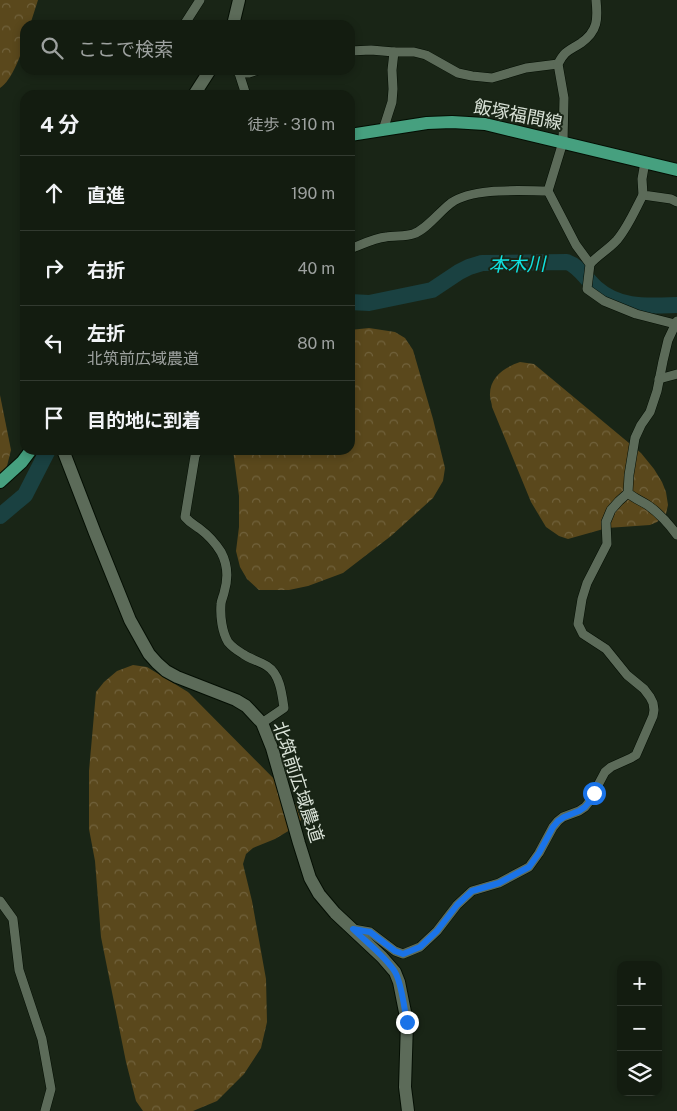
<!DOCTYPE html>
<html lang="ja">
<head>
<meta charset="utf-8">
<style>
	:root { --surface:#131c10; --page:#20291e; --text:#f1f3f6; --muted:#9da19f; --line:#323a30 }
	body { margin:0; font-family:"Public Sans","Noto Sans JP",sans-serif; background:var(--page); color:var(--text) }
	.controls { position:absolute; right:15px; bottom:15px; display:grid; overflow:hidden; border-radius:10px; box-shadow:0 2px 8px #0003 }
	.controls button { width:45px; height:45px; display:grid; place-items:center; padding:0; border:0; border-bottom:1px solid var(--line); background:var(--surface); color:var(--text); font:25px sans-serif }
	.stop { position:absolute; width:15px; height:15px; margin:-11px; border:4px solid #1a73e8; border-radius:50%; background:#fff }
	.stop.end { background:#1a73e8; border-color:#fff; box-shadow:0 1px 5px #0008 }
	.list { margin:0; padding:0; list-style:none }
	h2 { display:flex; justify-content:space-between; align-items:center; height:65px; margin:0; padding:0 20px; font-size:21px }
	h2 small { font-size:16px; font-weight:400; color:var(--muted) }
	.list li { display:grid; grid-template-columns:32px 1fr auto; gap:15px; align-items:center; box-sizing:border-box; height:75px; padding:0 20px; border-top:1px solid var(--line) }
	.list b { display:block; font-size:19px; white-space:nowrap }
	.list p { margin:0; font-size:16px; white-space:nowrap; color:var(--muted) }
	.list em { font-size:16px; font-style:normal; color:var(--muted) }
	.icon { flex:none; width:28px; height:28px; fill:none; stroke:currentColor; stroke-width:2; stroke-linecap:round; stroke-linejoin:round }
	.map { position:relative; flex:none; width:677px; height:1111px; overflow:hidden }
	.search { position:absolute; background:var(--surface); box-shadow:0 2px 8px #0003; left:20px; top:20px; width:335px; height:55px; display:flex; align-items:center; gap:12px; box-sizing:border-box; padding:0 18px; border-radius:15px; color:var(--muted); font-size:19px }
	.panel { position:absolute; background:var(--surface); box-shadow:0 2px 8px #0003; left:20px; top:90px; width:335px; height:365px; border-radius:15px }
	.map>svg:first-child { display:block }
	.forest { fill:url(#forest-crowns) }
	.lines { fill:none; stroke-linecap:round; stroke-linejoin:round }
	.river { stroke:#1a4141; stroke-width:16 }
	.street-casing { stroke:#040e03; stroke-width:10 }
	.secondary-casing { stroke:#040e03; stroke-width:14 }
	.primary-casing { stroke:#040e03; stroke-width:14 }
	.street { stroke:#5c6b59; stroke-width:9 }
	.secondary { stroke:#5c6b59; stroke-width:12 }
	.primary { stroke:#46a07f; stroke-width:12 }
	.route { stroke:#1a73e8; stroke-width:6 }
	.labels { text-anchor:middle; stroke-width:4; stroke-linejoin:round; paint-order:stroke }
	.street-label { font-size:18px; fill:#d9e2d7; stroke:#192516 }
	.water-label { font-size:19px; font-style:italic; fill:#10e2e2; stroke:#192516 }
</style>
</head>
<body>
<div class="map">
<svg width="677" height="1111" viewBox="0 0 677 1111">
	<defs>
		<pattern id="forest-crowns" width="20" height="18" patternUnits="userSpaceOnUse" patternTransform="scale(1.25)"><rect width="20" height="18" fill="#5a481c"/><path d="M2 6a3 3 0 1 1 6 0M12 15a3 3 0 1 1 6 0" fill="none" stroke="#71623c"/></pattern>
	</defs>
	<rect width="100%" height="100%" fill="#192516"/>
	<g class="forest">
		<path d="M0 0H38L30 25H25C25 29 25 33 25 37 24 50 11 82 0 88Z"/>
		<path d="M369 328 395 332 405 338 413 350 433 419 445 468 443 481 433 498 391 536 343 573 308 586 289 590H259L247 579 240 567 236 551 239 527V496L233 450H350V330Z"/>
		<path d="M520 362 534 364 641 453 654 469 662 482 666 492 668 505 666 514 657 522 650 525 607 528 568 539 559 536 546 527 531 502 492 407C492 404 490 399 490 396 489 377 505 367 520 362Z"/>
		<path d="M0 395 11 450 7 466 0 476Z"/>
		<path d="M133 665 147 667 188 692 289 794 300 812 301 820 295 827 275 839 253 848 246 854 243 864 252 901 266 979 267 1022 261 1048 244 1074 217 1101 193 1111H143L136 1101 126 1062 101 937 95 861 89 829V771L96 692 104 682 117 671Z"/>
	</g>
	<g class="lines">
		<g class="river">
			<path d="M350 302 369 303 432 290 459 272 469 267 482 263 567 262C579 266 586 279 596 288 620 309 647 306 677 305"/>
			<path d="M0 516 25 495 48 450"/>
		</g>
		<defs>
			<g id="street">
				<path d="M184 25 200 0"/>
				<path d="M350 51 371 50 394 52"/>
				<path d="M235 70 239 73 246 95"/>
				<path d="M239 73H249L258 70"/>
				<path d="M383 130 392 102 393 89 392 70 394 52H414L426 55 458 73 472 76 492 78 526 68 558 64"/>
				<path d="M645 162 642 179 643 195 671 199 677 202"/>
				<path d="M548 191 576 245 590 264 587 289 604 301 636 314 675 324"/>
				<path d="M350 249C361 245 374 238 386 237 394 235 405 237 413 234 426 230 439 212 451 203 474 187 521 191 548 191L563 142 564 98 558 64C565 50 569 51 581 43 598 31 598 19 596 0"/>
				<path d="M590 264C598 255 609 249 617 240 628 227 635 210 643 195"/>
				<path d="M677 321 668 340 663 361 657 391 650 412 641 425 635 438 629 475 628 493C635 499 642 501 649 506 660 514 669 524 677 535"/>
				<path d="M659 379 677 374"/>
				<path d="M198 450 195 456 185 517C190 523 195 525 200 529 208 535 216 544 221 552 228 565 228 580 224 593 223 597 221 601 221 604 220 616 222 632 228 642 232 647 238 651 243 654 250 659 259 661 267 666 280 674 282 694 284 708L262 723"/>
				<path d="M0 901 13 919 19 970 42 1039 51 1089 45 1111"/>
				<path d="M353 929 370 932 395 951 403 954 420 947 437 931 457 905 472 891 499 883 529 867 539 853 553 827 558 821 563 817 579 811 585 807 589 802 605 772 611 767 631 758 636 755 653 716 654 710 653 703 650 697 644 689 627 675 606 649 583 634 578 624 582 599 587 583 607 544 606 522 611 510 619 501 628 493"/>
			</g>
			<g id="secondary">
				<path d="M233 25 239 0"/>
				<path d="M194 95 210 70"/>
				<path d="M63 450 95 533 130 620 149 654 157 663 166 671 177 677 236 700 246 706 262 723 272 748 299 843 310 878 319 894 335 913 382 957 395 972 399 982 407 1022 405 1087 408 1111"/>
			</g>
			<g id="primary">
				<path d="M350 135 427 123 452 122 485 124 677 170"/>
				<path d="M0 482 22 462 31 450"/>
			</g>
		</defs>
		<use href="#street" class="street-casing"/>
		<use href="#secondary" class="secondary-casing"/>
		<use href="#primary" class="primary-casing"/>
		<use href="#street" class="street"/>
		<use href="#secondary" class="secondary"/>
		<use href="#primary" class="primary"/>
	</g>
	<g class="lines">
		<path class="route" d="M407 1022C404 1008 402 984 395 972 386 957 366 942 353 929L370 932 395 951 403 954 420 947 437 931 457 905 472 891 499 883 529 867 539 853 553 827 558 821 564 817 579 811 585 807 589 802 594 793"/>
	</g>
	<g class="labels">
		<g class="street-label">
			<text transform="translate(518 115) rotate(11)" y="6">飯塚福間線</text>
			<text transform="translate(298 782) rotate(72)" y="6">北筑前広域農道</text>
		</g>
		<g class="water-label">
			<text transform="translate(517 264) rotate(-1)" y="7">本木川</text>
		</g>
	</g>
</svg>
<div class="controls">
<button>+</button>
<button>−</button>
<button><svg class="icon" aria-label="layers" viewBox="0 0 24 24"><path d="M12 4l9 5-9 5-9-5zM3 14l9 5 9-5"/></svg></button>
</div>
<div class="stop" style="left:594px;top:793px"></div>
<div class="stop end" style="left:407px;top:1022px"></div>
<div class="search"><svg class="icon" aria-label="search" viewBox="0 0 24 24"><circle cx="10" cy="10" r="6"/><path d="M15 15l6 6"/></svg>ここで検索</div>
<section class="panel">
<h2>4 分<small>徒歩 · 310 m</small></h2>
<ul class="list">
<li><svg class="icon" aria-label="ahead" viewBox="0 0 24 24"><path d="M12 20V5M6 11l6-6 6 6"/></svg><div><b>直進</b></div><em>190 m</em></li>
<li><svg class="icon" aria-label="right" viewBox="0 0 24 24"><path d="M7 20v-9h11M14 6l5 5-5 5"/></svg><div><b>右折</b></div><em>40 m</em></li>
<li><svg class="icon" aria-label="left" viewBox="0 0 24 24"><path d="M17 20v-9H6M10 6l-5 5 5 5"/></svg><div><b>左折</b><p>北筑前広域農道</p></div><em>80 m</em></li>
<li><svg class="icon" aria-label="arrive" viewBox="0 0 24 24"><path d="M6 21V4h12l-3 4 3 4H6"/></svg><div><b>目的地に到着</b></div></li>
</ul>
</section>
</div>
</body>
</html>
